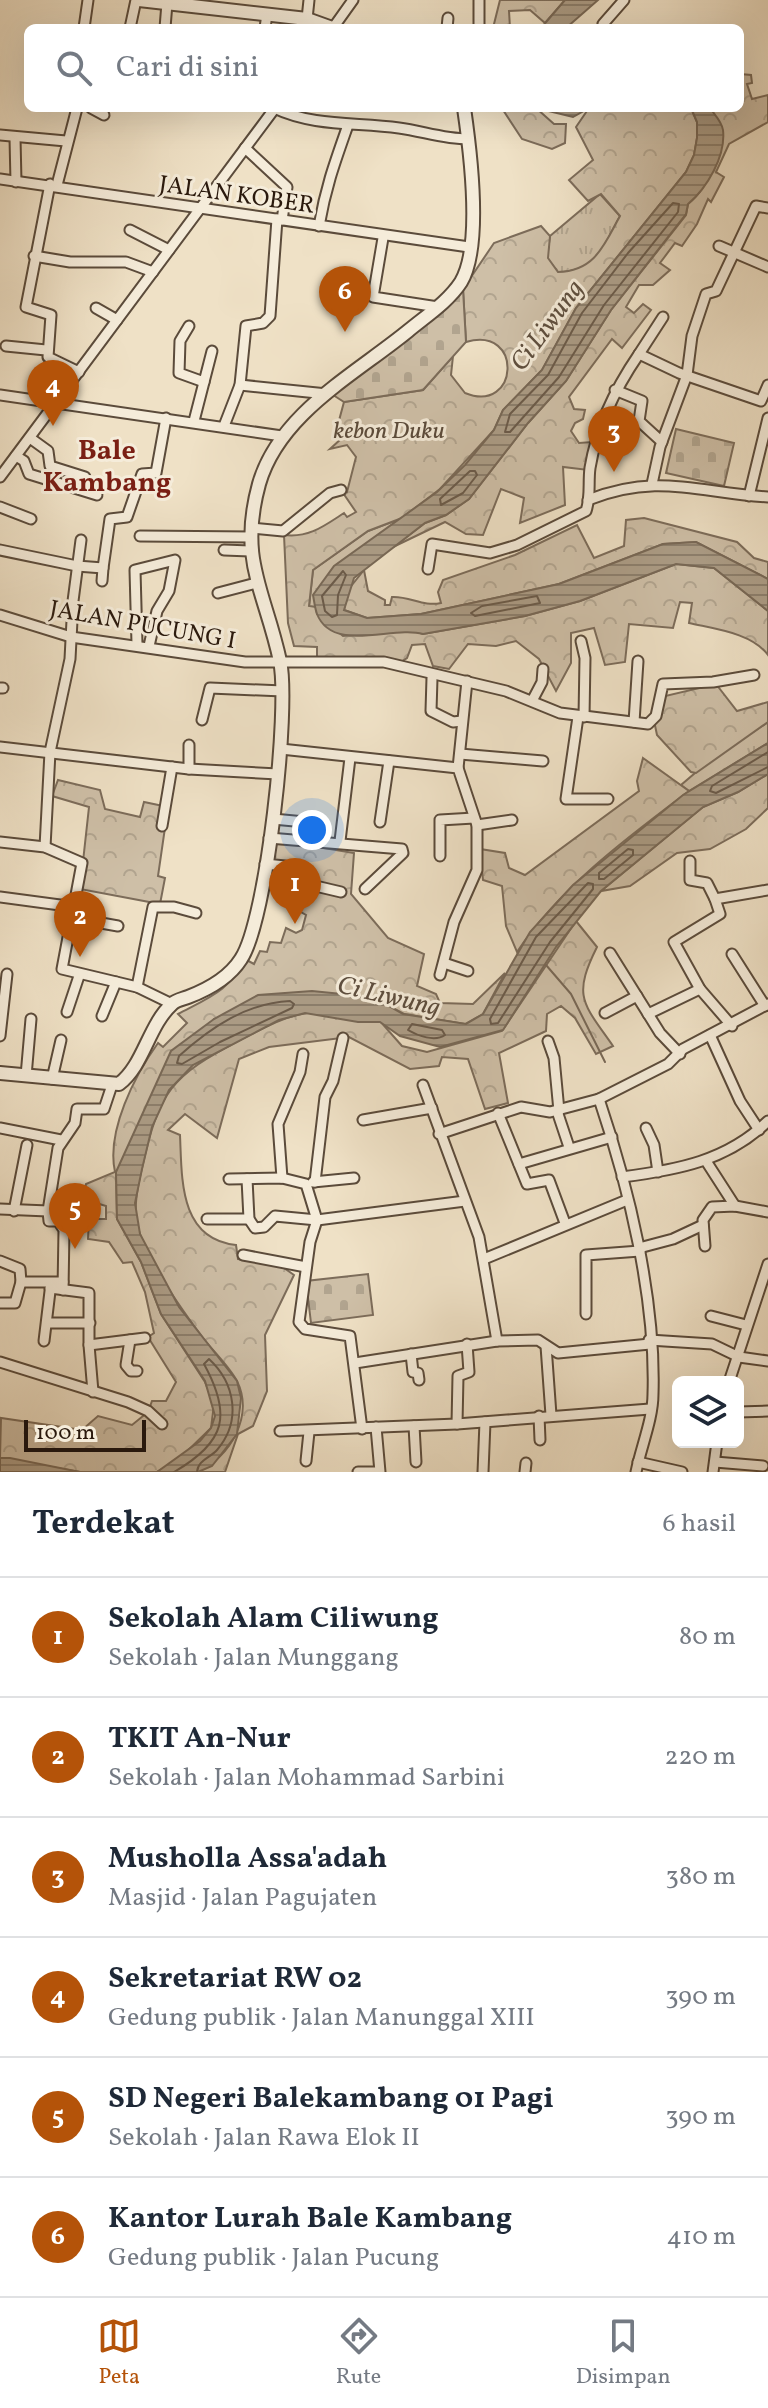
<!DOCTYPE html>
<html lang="id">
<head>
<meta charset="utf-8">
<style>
	:root { --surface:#fff; --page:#f6f6f7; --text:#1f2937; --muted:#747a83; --line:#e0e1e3; --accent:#b45309 }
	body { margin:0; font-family:Vollkorn,serif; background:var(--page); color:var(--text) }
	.controls { position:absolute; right:24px; bottom:24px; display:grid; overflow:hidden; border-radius:12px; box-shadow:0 8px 32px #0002 }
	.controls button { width:72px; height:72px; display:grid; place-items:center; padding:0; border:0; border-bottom:2px solid var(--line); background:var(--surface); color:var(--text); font:40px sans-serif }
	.scale { position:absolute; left:24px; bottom:20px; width:122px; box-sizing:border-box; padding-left:8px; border:4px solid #2a190d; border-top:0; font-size:22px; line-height:28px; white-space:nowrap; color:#2a190d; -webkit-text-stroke:6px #f5ecda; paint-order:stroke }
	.you { position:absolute; left:312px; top:830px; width:28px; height:28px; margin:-20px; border:6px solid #fff; border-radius:50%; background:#1a73e8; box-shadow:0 0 0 12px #1a73e833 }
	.badge { display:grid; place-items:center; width:52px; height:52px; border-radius:50%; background:var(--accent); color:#fff; font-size:26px; font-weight:700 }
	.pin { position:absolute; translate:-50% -66px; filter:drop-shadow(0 2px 4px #0008) }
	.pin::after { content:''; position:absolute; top:42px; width:28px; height:24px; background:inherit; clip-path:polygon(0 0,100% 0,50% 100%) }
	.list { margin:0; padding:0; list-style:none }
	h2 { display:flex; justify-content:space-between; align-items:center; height:104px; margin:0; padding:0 32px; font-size:34px }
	h2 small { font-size:26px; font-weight:400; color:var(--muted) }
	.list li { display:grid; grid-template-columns:52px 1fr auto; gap:24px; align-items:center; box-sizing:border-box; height:120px; padding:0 32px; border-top:2px solid var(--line) }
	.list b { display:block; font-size:30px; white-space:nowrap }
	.list p { margin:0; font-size:26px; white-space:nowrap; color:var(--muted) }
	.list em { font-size:26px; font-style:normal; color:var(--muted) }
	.icon { flex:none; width:44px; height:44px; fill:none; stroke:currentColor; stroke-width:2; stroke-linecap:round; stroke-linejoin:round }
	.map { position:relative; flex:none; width:768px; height:1472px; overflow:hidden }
	.search { position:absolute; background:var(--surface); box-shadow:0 8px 32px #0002; left:24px; right:24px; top:24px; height:88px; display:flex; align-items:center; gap:20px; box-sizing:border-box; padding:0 28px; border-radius:12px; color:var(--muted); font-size:30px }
	.sheet { height:824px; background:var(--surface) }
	nav { display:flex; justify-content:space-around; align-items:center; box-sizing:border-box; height:112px; border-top:2px solid var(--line); background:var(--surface); font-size:22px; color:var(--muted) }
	nav a { display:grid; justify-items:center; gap:4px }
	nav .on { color:var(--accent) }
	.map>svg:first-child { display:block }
	.grass { fill:url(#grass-tufts); stroke:#7c6c5a; stroke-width:2 }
	.forest { fill:url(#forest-crowns); stroke:#7c6c5a; stroke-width:2 }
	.cemetery { fill:url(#cemetery-stones); stroke:#7c6c5a; stroke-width:2 }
	.water { fill:url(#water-rules); stroke:#786856; stroke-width:2 }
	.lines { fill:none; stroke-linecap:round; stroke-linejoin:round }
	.shore { stroke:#6b5b4a; stroke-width:2 }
	.stream { stroke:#786856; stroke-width:2 }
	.minor-casing { stroke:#5b4b3b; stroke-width:13 }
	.tertiary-casing { stroke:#5b4b3b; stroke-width:16 }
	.minor { stroke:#f5ecda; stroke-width:9 }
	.tertiary { stroke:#f5ecda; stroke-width:12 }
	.labels { text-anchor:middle; stroke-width:6; stroke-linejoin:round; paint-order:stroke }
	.street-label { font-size:24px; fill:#2a190d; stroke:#f5ecda }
	.park-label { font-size:24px; font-style:italic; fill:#5b4b3b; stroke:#f5ecda }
	.water-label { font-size:26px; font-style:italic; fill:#5e4e3e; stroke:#f5ecda }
	.quarter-label { font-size:28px; font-weight:bold; fill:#7a1f14; stroke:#f5ecda }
</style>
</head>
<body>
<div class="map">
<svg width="768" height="1472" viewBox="0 0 768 1472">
	<defs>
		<pattern id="grass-tufts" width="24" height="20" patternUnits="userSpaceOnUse" patternTransform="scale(2)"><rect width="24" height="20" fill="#cebfa7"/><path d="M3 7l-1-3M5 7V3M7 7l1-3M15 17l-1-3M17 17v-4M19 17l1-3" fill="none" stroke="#b1a48f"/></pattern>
		<pattern id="forest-crowns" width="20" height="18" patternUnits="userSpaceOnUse" patternTransform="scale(2)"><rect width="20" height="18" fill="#cebfa7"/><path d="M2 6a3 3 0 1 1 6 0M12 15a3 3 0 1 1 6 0" fill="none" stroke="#b1a48f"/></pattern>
		<pattern id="cemetery-stones" width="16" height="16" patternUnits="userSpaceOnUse" patternTransform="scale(2)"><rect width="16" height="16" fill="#cebfa7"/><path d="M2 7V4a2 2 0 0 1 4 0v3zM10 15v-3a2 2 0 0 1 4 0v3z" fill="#b1a48f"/></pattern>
		<pattern id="water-rules" width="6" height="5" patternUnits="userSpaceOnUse" patternTransform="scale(2)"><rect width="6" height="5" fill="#ac9d87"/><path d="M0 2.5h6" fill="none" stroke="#8c7f6d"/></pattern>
	</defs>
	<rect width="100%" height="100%" fill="#efe1c6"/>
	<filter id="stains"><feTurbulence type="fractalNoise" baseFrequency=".0025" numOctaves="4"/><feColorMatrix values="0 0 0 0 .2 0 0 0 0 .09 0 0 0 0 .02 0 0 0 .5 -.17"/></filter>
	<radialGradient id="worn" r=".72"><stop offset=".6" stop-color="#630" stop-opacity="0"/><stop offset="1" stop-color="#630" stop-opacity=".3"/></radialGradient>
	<g class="grass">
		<path d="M600 194 620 216C603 246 598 271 558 272L547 258 550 236Z"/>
		<path d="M402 518 389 527 316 607H309L313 570 368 531Z"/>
		<path d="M768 722V743L689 791 681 785 708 762Z"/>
	</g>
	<g class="forest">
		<path d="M500 0H565L545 23 530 10 509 11 510 28H493Z"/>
		<path d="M740 74 751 75 752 83 747 84 752 99 768 95V122L729 144 716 172 724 177 711 202 708 199 697 224 682 246 675 243 660 263 670 270 653 285H639L626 307 634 313 643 304 651 310 622 348 612 339 569 397 574 409 585 410 583 419 575 423 571 431 579 443 592 442 588 470 563 467 565 505 520 523 524 498 501 489 483 535 466 534 445 522 393 547 425 523 446 515 469 499 528 423 566 381 611 310 686 215 688 204C722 175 712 148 710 108H740Z"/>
		<path d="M488 108H536L554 124H566L565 143 552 149 522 139 503 110Z"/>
		<path d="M589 108H691L697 122V138L694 155 686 172 576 308 542 370 503 410 494 430 440 489 402 518 368 531 313 570 309 606 316 607 317 614 343 636 411 630 423 634 525 616 580 601 676 564 714 568 768 611V655C752 633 715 629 689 623L692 603 680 602 673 628 629 624 625 662 605 665 594 628 571 633V663L556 691 539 659 516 641 496 646 468 644 449 669 433 666 425 644 412 645 407 658 393 667 317 660V647L294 646 288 623 284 535C309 538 324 526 344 513L347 517 356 512 341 490 347 492 356 457 347 445 330 449 342 438 337 428 344 402 423 390 453 356 451 375 465 393C519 415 524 325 466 342L463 289 494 243 541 226 550 236 548 258 558 272C595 271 604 245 620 216L601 194 588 201 569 180 593 160 576 127Z"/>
		<path d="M644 518 737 542 754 558 768 562V579L696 542 663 544 559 584 421 614 367 618 344 610 348 590 364 570 368 591 385 600V605H390L392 597C410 596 423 607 441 603L438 592 443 580 515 555 577 525 594 558 624 546 626 520Z"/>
		<path d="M716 684 737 711 768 702V722L696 773 691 772 657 735 652 711 660 705 661 697Z"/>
		<path d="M643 758 689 791C628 837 560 887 517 952L506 926 502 886 483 880 480 849 505 853 509 868 525 875 639 791 637 781Z"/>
		<path d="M768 774V808L746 829 710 849 677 853 630 886 601 891 703 807 738 792Z"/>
		<path d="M58 780 100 790 105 809 140 817 144 802 168 807 158 876 165 878 160 904 80 889 89 807 52 796Z"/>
		<path d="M269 839 354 853 351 894 388 938 424 954 417 986 436 994 440 1003 473 1004 505 973 483 1014 465 1024 404 1014 380 1001 214 1019 116 1172 117 1219 141 1262 161 1314 205 1382 214 1404 211 1428 177 1461 157 1472H80L0 1458 1 1418 82 1430 98 1416 132 1425 148 1412 152 1401H166L176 1382 148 1337 154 1333 145 1292 132 1262 123 1263 109 1242 88 1239 89 1219H106V1206L83 1199 86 1184 115 1172C106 1131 135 1075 158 1043L163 1047 187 1023 178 1014C204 1000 235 989 243 958L254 964 260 951 267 952 270 942 281 943 286 928 296 933 302 930 306 915 278 899 285 881 269 874Z"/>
		<path d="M576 921 597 947C572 997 583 1003 613 1046L596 1054 575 1018 561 1006 547 1014 546 1031 499 1053 508 1103 485 1109 468 1059 442 1057 439 1066 410 1069 349 1037 269 1047 239 1059 217 1138 185 1114 168 1130 180 1135C182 1179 179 1239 236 1245L238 1259 277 1263 294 1275 265 1335 267 1391 253 1426 238 1434 225 1472H198C230 1457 254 1416 237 1381 229 1366 213 1351 203 1338 182 1310 151 1266 140 1234 132 1212 137 1189 142 1168 159 1091 171 1076 240 1040 260 1030 280 1018 302 1014 326 1009 355 1022 380 1021L402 1046 427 1052 502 1031Z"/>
	</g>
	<g class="cemetery">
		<path d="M463 289 466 342 423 390 344 402 330 393Z"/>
		<path d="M676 429 734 443 724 486 666 473Z"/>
		<path d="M368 1274 373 1315 311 1323 306 1281Z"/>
	</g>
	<g class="water">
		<path d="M565 0H598L566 28H541Z"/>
		<path d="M536 108H589L573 117Z"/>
		<path d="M691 108H710C715 115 722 122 723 130 726 156 707 188 688 204L686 214 611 310 566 381 528 423 469 499 446 515 425 523 354 578 344 610 367 618 421 614 559 584 663 544 696 542 768 579V611L714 568 676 564 580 601 525 616 423 634C393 625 333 654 317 614 315 609 314 600 313 595L334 566 437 492 465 465 494 430 503 410 542 370 576 308 686 172 694 155 697 138V122Z"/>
		<path d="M768 743V774L738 792 703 807 601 891 556 947 503 1030 440 1047 400 1036 380 1022H358L305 1013 279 1020 193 1065 169 1090 152 1127 142 1169 135 1203 140 1234 179 1307 237 1381 241 1398 237 1434 212 1466 198 1472H157L200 1441 211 1428 215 1416 205 1381 161 1314 141 1262 117 1219 116 1172 171 1051 214 1019 258 995 312 991 352 995 380 1001 403 1014 466 1024 483 1014 530 932 573 885 683 795Z"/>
		<path d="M0 1458H10L80 1472H0Z"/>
	</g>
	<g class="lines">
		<g class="shore">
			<path d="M673 203 679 204 678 212 604 305 559 377 510 432H505L510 414 548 375 582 313 628 253Z"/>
			<path d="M470 471H475L477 475 463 493 441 505 440 499Z"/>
			<path d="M343 571 346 575 338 595 337 615 332 617 325 611 322 596Z"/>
			<path d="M537 596 540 603 475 616 471 613 482 606Z"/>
			<path d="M768 752 712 786 710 791 716 793 768 767"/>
			<path d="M628 849 633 850V855L604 879H599V873Z"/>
			<path d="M588 883 593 884V889L550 942 498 1023 491 1024 490 1019 536 937Z"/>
			<path d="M290 1001 294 1004 292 1008 220 1042 182 1064 177 1063 179 1056C211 1027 247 1003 290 1001Z"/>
			<path d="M412 1024 442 1030 445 1035C435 1042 418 1036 408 1030Z"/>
			<path d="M174 1472C226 1442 232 1415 204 1364L209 1359C235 1383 242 1421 217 1450 210 1458 198 1460 197 1472"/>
		</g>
		<path class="stream" d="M546 965 571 994 605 1062"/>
		<defs>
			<g id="minor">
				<path d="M307 19 309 0"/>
				<path d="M84 28 88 0"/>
				<path d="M130 28 136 0"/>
				<path d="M165 28 167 3"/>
				<path d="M265 28 267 14"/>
				<path d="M333 28 353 0"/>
				<path d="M447 28 448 18"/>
				<path d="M479 28V0"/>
				<path d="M605 28 603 24 624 0"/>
				<path d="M91 108 104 115"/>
				<path d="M274 108C314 127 356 122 399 128 422 131 444 139 468 139"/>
				<path d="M0 135 66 141"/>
				<path d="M15 138 16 182"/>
				<path d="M245 148 287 187 282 220"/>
				<path d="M0 179 469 247"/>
				<path d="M50 184 26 307 51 315 48 357 79 372"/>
				<path d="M57 185 77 108"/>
				<path d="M319 226C326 186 335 162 348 125"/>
				<path d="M130 230 169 250"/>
				<path d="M383 238 373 297 438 307"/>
				<path d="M719 246 768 267"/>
				<path d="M34 256 70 262H126L153 272"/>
				<path d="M96 308 117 320"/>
				<path d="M663 317 639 354 679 373 761 401 768 385"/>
				<path d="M189 326 180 341 179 373 204 382"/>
				<path d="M6 346 46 350"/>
				<path d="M240 385 327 394"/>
				<path d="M615 390 642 401 639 421 662 442"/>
				<path d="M0 395 282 436"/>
				<path d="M194 421 212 351"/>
				<path d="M224 426 240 385 246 326 263 323 270 316 277 219"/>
				<path d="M30 438 48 451 50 466 85 477"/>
				<path d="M16 456 24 461 29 474 97 495"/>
				<path d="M0 477 275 108"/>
				<path d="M652 484 660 447 687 375 692 336 706 294 716 291 756 206 768 208"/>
				<path d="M749 496 768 418"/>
				<path d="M588 500C658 472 699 493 768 497"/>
				<path d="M0 507 31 519"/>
				<path d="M251 528 283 531 330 493 341 490"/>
				<path d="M140 536 251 537"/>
				<path d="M0 550 77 566 103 568 110 519 127 517 142 474 156 473 166 418"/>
				<path d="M224 550 250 551"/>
				<path d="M428 569 432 544 490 553 517 545 586 511C591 497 588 482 590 468 597 425 615 389 639 354"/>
				<path d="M102 581 103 568"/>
				<path d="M218 593 256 583"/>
				<path d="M0 615 71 637 245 662H384L506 691 560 713 648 724 656 716 663 684 713 682 754 675"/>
				<path d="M581 641 585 658 584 717"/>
				<path d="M137 644 135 570 175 560 169 591 157 611 149 646"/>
				<path d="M432 678 431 711 453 722 462 721"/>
				<path d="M0 688H3"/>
				<path d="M532 701 542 682 543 669"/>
				<path d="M578 717 566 799H608"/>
				<path d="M202 720 210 688 283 691"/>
				<path d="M634 722 638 661"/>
				<path d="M0 747 189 769 278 774"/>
				<path d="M281 749 458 768 477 825V870L454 922 440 975"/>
				<path d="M460 754 543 761"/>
				<path d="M458 768 467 681"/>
				<path d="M189 769V745"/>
				<path d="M273 819 305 822"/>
				<path d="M380 822 389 761"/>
				<path d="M477 825 512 820"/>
				<path d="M162 826 172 767"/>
				<path d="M269 838 402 849 403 853 365 889"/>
				<path d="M340 841 350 758"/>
				<path d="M0 842 45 847 82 863 62 969 137 987 172 1004"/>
				<path d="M45 847 50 752 70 659 73 601 81 540"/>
				<path d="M440 856V820L474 818"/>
				<path d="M690 861V880L707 883 715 899"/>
				<path d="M265 864 285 866 307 884 341 892"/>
				<path d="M0 897 75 907"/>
				<path d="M73 918 118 926"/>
				<path d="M610 953 660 1033 680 1054"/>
				<path d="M732 954 765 1006"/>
				<path d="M444 963 468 971"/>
				<path d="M137 987 153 907H174L196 913"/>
				<path d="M67 1012 79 976"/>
				<path d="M605 1013 637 996"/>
				<path d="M648 1014 700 989"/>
				<path d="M102 1016 116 982"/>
				<path d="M732 1026 700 989 674 942 720 914 715 899 768 890"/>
				<path d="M710 1035 740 1101 759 1130"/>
				<path d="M0 1036 7 974"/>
				<path d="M548 1041 554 1058 559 1111"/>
				<path d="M26 1076 31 1019"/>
				<path d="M52 1079 61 1040"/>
				<path d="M423 1085 479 1237 497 1341"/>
				<path d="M599 1099C629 1188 656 1299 653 1394 653 1419 641 1447 636 1472"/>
				<path d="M557 1111 569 1147"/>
				<path d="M498 1113 527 1184 549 1180 565 1223"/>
				<path d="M363 1120 432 1108"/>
				<path d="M0 1128 61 1140"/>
				<path d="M646 1128 654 1145 658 1172"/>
				<path d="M439 1134 521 1107 550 1112 599 1099 668 1064 683 1049 768 1004"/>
				<path d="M706 1161 735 1206"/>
				<path d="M519 1164 612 1137"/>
				<path d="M622 1177C677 1170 727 1161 768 1121"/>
				<path d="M282 1178 278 1124 300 1072 303 1054"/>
				<path d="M229 1179 282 1178 306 1184 317 1220 310 1242 299 1322 305 1329 350 1336 362 1429"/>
				<path d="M247 1179 249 1219 255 1228 264 1227 275 1216 317 1220 465 1201"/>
				<path d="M313 1182 354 1178"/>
				<path d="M315 1182 325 1097 333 1081 343 1038"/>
				<path d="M0 1209 48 1211"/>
				<path d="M14 1211 27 1145"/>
				<path d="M207 1219H249"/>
				<path d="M705 1246 703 1220 712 1207 735 1206 768 1212"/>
				<path d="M639 1248 673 1239 703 1225"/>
				<path d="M243 1255 306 1267"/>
				<path d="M484 1259 627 1200"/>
				<path d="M0 1261 20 1269 21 1282H63"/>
				<path d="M50 1288 89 1293V1345"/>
				<path d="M63 1290 64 1230 58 1221H49L48 1211 58 1148 75 1123 77 1109H104L112 1085"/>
				<path d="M0 1303H15L21 1282"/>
				<path d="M586 1314V1255L640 1251"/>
				<path d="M711 1316 746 1325"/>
				<path d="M47 1323H90"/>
				<path d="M130 1340 126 1365 131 1371H137"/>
				<path d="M649 1340 712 1344 739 1357 768 1361"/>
				<path d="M44 1341 51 1283"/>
				<path d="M546 1346 551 1415"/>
				<path d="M411 1354 413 1372 418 1373 419 1380"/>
				<path d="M0 1362 128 1402 148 1411 162 1424"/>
				<path d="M355 1363 497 1341 538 1340 558 1353 650 1344"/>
				<path d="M729 1382 768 1264"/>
				<path d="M93 1392 89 1345 145 1338"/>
				<path d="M738 1412 768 1411"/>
				<path d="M539 1416 540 1440"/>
				<path d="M457 1424 458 1376 469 1372 467 1344"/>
				<path d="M414 1426 416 1462"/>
				<path d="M376 1427 380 1472"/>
				<path d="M280 1431 457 1424 650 1409"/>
				<path d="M306 1461 309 1432"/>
				<path d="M638 1462 682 1472"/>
				<path d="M715 1462 763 1466"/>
				<path d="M358 1472H376"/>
				<path d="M483 1472 485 1422"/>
				<path d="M525 1472 526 1463"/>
				<path d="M713 1472 717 1442"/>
			</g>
			<g id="tertiary">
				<path d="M139 0 307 19 332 28"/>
				<path d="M0 1073 119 1084C144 1065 148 1026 172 1004 176 1000 183 999 188 997 209 989 229 978 241 959 267 920 290 708 280 661 265 591 238 560 259 484 279 414 354 375 408 331 426 316 448 302 461 282 483 245 470 149 464 108"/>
			</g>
		</defs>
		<use href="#minor" class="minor-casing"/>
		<use href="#tertiary" class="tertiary-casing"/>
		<use href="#minor" class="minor"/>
		<use href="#tertiary" class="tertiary"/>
	</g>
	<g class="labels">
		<g class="street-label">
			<text transform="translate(237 194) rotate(8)" y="8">JALAN KOBER</text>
			<text transform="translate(143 624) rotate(10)" y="8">JALAN PUCUNG I</text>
		</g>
		<g class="park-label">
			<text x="389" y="438">kebon Duku</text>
		</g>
		<g class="water-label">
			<text transform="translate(546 325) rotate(-54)" y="9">Ci Liwung</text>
			<text transform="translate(389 995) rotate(13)" y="9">Ci Liwung</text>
		</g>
		<g class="quarter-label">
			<text x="107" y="459">Bale<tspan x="107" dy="32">Kambang</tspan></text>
		</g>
	</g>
	<rect width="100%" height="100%" filter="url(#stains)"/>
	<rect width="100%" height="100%" fill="url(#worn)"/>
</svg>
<div class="controls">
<button><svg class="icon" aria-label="layers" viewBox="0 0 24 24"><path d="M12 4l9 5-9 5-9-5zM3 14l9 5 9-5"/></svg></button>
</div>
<div class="scale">100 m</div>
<div class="you"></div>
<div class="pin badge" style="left:295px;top:924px">1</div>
<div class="pin badge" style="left:80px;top:957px">2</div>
<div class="pin badge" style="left:614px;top:472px">3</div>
<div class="pin badge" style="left:53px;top:426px">4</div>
<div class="pin badge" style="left:75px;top:1249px">5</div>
<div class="pin badge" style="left:345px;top:332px">6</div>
<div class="search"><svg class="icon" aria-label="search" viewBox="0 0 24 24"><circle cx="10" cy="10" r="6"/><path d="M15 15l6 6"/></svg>Cari di sini</div>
</div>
<section class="sheet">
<h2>Terdekat<small>6 hasil</small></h2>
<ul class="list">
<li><span class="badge">1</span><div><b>Sekolah Alam Ciliwung</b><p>Sekolah · Jalan Munggang</p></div><em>80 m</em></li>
<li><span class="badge">2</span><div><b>TKIT An-Nur</b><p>Sekolah · Jalan Mohammad Sarbini</p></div><em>220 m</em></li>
<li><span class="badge">3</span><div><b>Musholla Assa'adah</b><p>Masjid · Jalan Pagujaten</p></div><em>380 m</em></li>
<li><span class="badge">4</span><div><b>Sekretariat RW 02</b><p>Gedung publik · Jalan Manunggal XIII</p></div><em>390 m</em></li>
<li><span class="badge">5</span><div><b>SD Negeri Balekambang 01 Pagi</b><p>Sekolah · Jalan Rawa Elok II</p></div><em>390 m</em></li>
<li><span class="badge">6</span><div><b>Kantor Lurah Bale Kambang</b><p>Gedung publik · Jalan Pucung</p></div><em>410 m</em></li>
</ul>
</section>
<nav>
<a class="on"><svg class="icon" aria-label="map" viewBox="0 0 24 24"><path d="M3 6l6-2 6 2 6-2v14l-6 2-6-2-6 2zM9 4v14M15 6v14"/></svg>Peta</a>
<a><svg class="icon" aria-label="directions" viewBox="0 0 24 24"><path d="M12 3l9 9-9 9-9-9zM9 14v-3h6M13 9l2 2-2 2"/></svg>Rute</a>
<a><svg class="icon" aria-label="saved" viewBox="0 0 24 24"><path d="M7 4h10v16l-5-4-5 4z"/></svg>Disimpan</a>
</nav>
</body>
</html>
